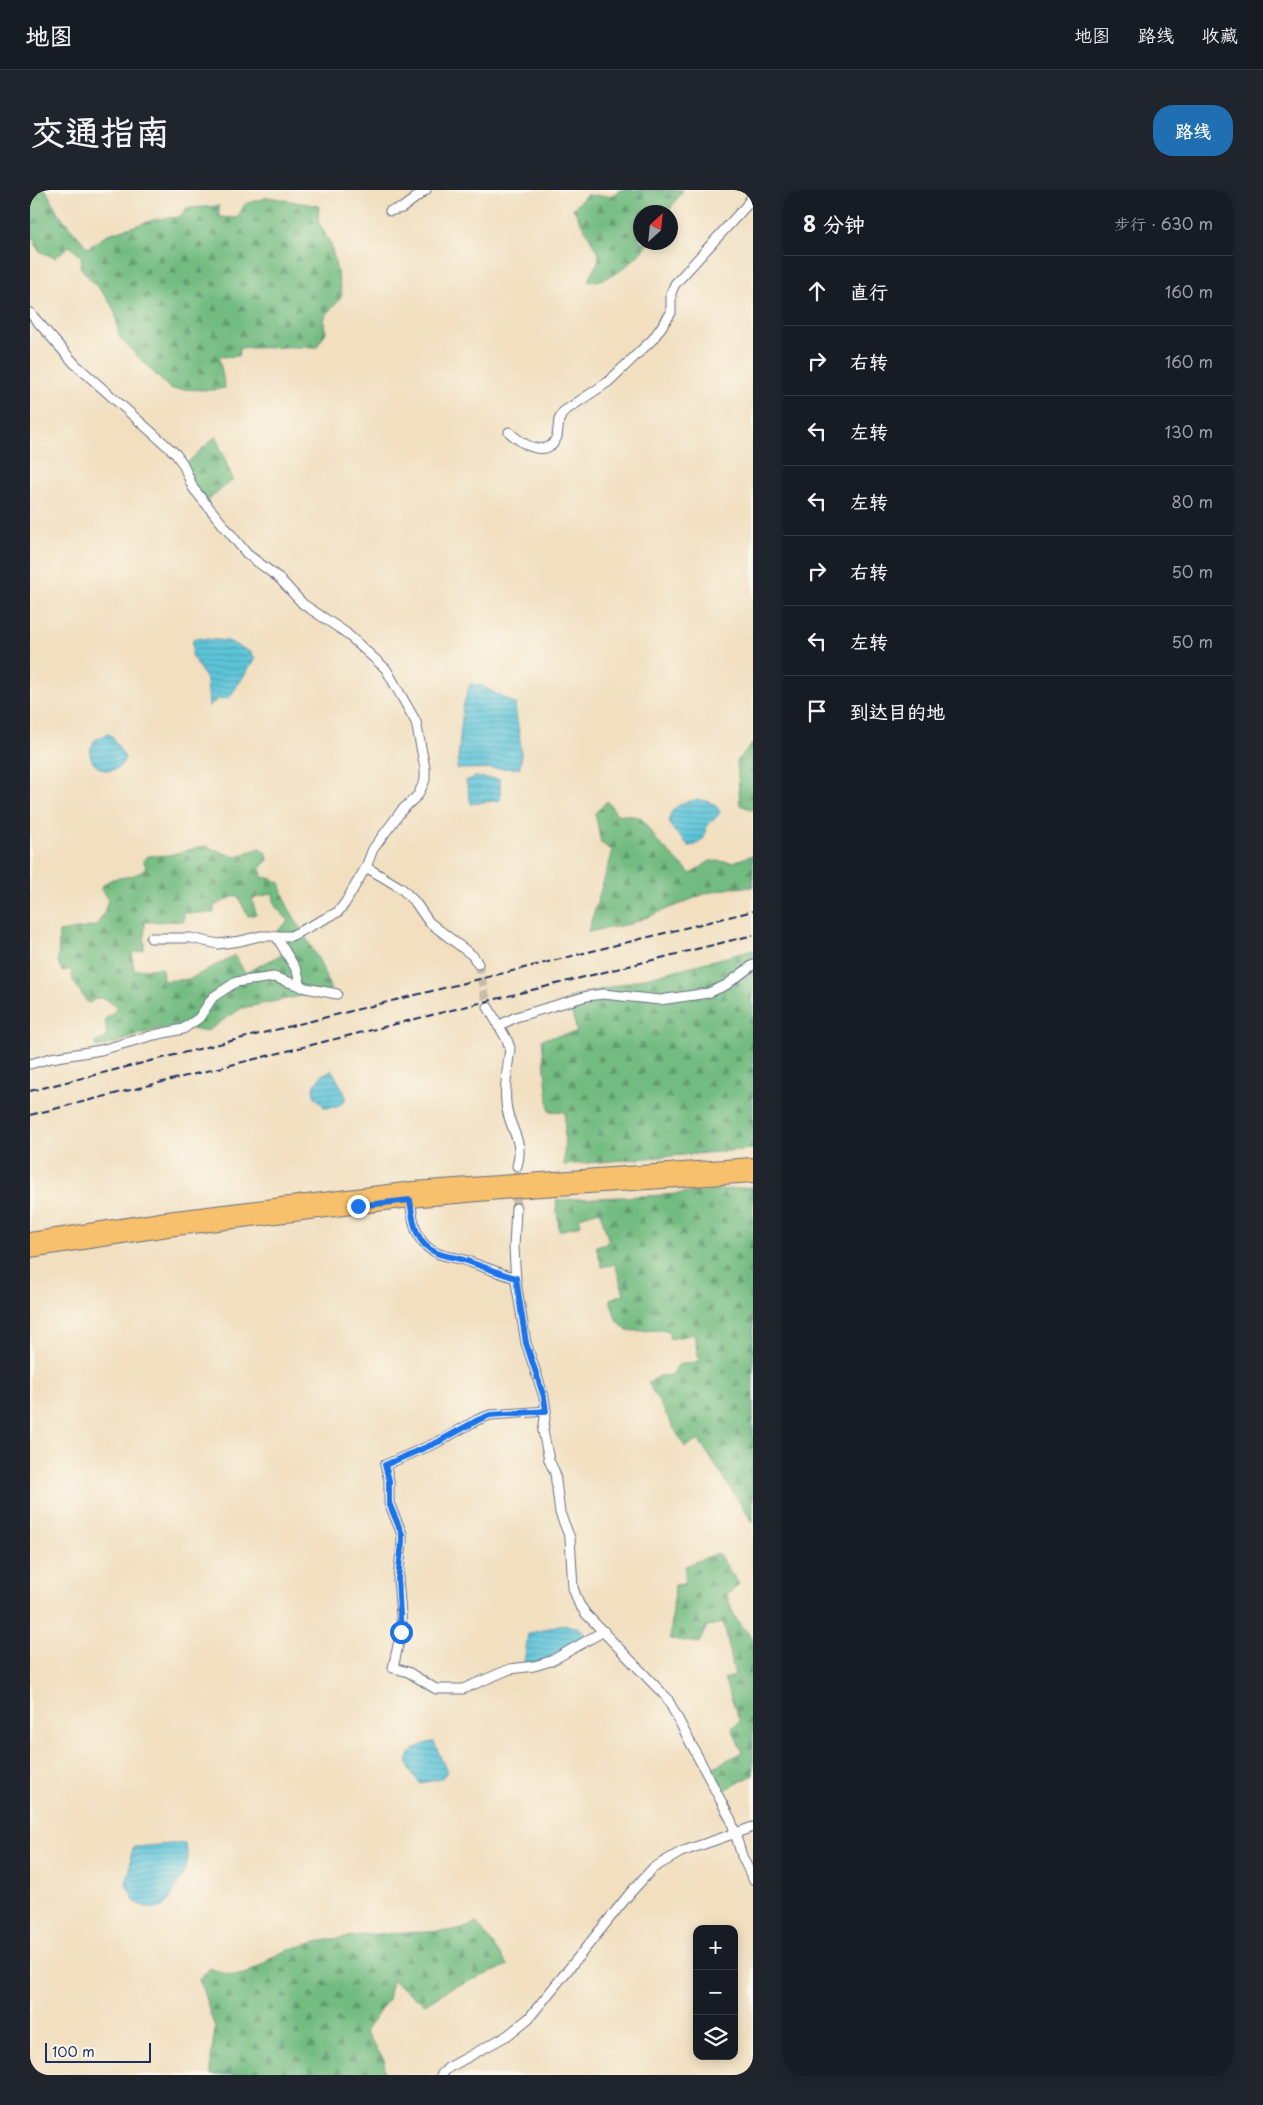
<!DOCTYPE html>
<html lang="zh">
<head>
<meta charset="utf-8">
<style>
	:root { --surface:#171b24; --page:#20242c; --text:#f1f3f6; --muted:#9ea1a6; --line:#363941; --accent:#1f6fb2 }
	body { margin:0; font-family:"Playpen Sans","LXGW WenKai TC",sans-serif; background:var(--page); color:var(--text) }
	.controls { position:absolute; right:15px; bottom:15px; display:grid; overflow:hidden; border-radius:10px; box-shadow:0 2px 12px #0003 }
	.controls button { width:45px; height:45px; display:grid; place-items:center; padding:0; border:0; border-bottom:1px solid var(--line); background:var(--surface); color:var(--text); font:25px sans-serif }
	.compass { position:absolute; left:603px; top:15px; width:45px; height:45px; border-radius:50%; background:var(--surface); box-shadow:0 2px 12px #0003; rotate:27deg }
	.scale { position:absolute; left:15px; bottom:12px; width:106px; box-sizing:border-box; padding-left:5px; border:2px solid #1b2f5e; border-top:0; font-size:14px; line-height:18px; white-space:nowrap; color:#1b2f5e; -webkit-text-stroke:4px #fbf7ec; paint-order:stroke }
	.stop { position:absolute; width:15px; height:15px; margin:-11px; border:4px solid #1a73e8; border-radius:50%; background:#fff }
	.stop.end { background:#1a73e8; border-color:#fff; box-shadow:0 1px 5px #0008 }
	.list { margin:0; padding:0; list-style:none }
	h2 { display:flex; justify-content:space-between; align-items:center; height:65px; margin:0; padding:0 20px; font-size:21px }
	h2 small { font-size:16px; font-weight:400; color:var(--muted) }
	.list li { display:grid; grid-template-columns:32px 1fr auto; gap:15px; align-items:center; box-sizing:border-box; height:70px; padding:0 20px; border-top:1px solid var(--line) }
	.list b { display:block; font-size:19px; white-space:nowrap }
	.list em { font-size:16px; font-style:normal; color:var(--muted) }
	.icon { flex:none; width:28px; height:28px; fill:none; stroke:currentColor; stroke-width:2; stroke-linecap:round; stroke-linejoin:round }
	.map { position:relative; flex:none; width:723px; height:1885px; overflow:hidden; border-radius:20px }
	header { display:flex; align-items:center; gap:30px; box-sizing:border-box; height:70px; padding:0 25px; background:var(--surface); border-bottom:1px solid var(--line) }
	header strong { font-size:24px }
	nav { display:flex; gap:28px; margin-inline-start:auto; font-size:18px }
	.intro { display:flex; align-items:center; justify-content:space-between; box-sizing:border-box; height:120px; padding:0 30px }
	h1 { margin:0; font-size:35px }
	.button { padding:12px 22px; border-radius:20px; background:var(--accent); color:#fff; font-size:18px; font-weight:700 }
	main { display:flex; gap:30px; padding:0 30px }
	aside { flex:1; background:var(--surface); border-radius:20px; box-shadow:0 2px 12px #0003 }
	.map>svg:first-child { display:block }
	.forest { fill:url(#forest-firs); stroke:#477670; fill-rule:evenodd }
	.water { fill:url(#water-rules); stroke:#3c7a9c }
	.lines { fill:none; stroke-linecap:round; stroke-linejoin:round }
	.minor-tunnel { stroke:#c6bcac; stroke-width:9; stroke-dasharray:9 4.5; stroke-linecap:butt }
	.minor-casing { stroke:#666d80; stroke-width:11 }
	.primary-casing { stroke:#666d80; stroke-width:16 }
	.minor { stroke:#fff; stroke-width:9 }
	.primary { stroke:#f7c06c; stroke-width:14 }
	.rail { stroke:#1b2f5e; stroke-width:2; stroke-dasharray:8 4; stroke-linecap:butt }
	.route { stroke:#1a73e8; stroke-width:6 }
</style>
</head>
<body>
<header>
<strong>地图</strong>
<nav><a>地图</a><a>路线</a><a>收藏</a></nav>
</header>
<div class="intro"><h1>交通指南</h1><a class="button">路线</a></div>
<main>
<div class="map">
<svg width="723" height="1885" viewBox="0 0 723 1885">
	<defs>
		<pattern id="forest-firs" width="22" height="20" patternUnits="userSpaceOnUse" patternTransform="scale(1.25)"><rect width="22" height="20" fill="#73bc81"/><path d="M5 1l3.5 6h-7zM16 11l3.5 6h-7z" fill="#5e996d"/></pattern>
		<pattern id="water-rules" width="6" height="5" patternUnits="userSpaceOnUse" patternTransform="scale(1.25)"><rect width="6" height="5" fill="#5dc5d9"/><path d="M0 2.5h6" fill="none" stroke="#4ca0b3"/></pattern>
	</defs>
	<rect width="100%" height="100%" fill="#fbf7ec"/>
	<filter id="ink" filterUnits="userSpaceOnUse"><feTurbulence type="fractalNoise" baseFrequency=".02" numOctaves="2"/><feDisplacementMap in="SourceGraphic" scale="10" xChannelSelector="R" yChannelSelector="G"/><feConvolveMatrix kernelMatrix="1 2 1 2 8 2 1 2 1" color-interpolation-filters="sRGB"/></filter>
	<filter id="wash" filterUnits="userSpaceOnUse"><feTurbulence type="fractalNoise" baseFrequency=".0096" numOctaves="4" result="noise"/><feDisplacementMap in="SourceGraphic" scale="20" xChannelSelector="R" yChannelSelector="G"/><feGaussianBlur stdDeviation="1.12" result="paint"/><feColorMatrix in="noise" values="0 0 0 0 0 0 0 0 0 0 0 0 0 0 0 0 0 1.4 0 .05"/><feComposite in="paint" operator="in"/></filter>
	<g filter="url(#wash)">
		<rect width="100%" height="100%" fill="#f1dfbf"/>
		<g class="forest">
			<path d="M0 0H16L28 23 58 58 78 44 127 29 149 27 157 18 189 16V27L207 28 215 14 239 7 289 16 288 31 301 55 312 104C308 119 288 120 296 142L287 157 210 158 208 166 189 167 195 198 183 200 140 199 90 148C86 139 88 130 84 121 77 103 60 92 50 76L52 67 39 56 25 68 9 61 0 43Z"/>
			<path d="M591 0H653L638 22H610V52L619 53C603 72 585 90 559 92 558 82 570 76 569 64L543 18 556 5 580 6Z"/>
			<path d="M186 246 203 290 177 311 161 291 156 274Z"/>
			<path d="M723 553V620L710 615 707 571Z"/>
			<path d="M577 611 587 624 610 627 628 652 661 684 680 671 703 672 723 665V697L701 698 677 703 600 734 558 742 583 661 571 653 565 623Z"/>
			<path d="M175 656 205 667 230 658 237 663 238 670C232 675 230 678 232 687L243 689 250 693 257 715 290 772 301 800 212 818 177 841C156 837 135 836 115 843 98 848 84 855 66 857L65 853 77 847 75 829 87 819C83 812 74 807 66 808L60 813 57 812 43 791 41 779 32 782 28 772 29 742 66 736 74 723 78 710 70 698C74 695 78 690 83 689 97 686 106 688 116 677L113 670 119 666 139 665ZM243 703 245 716 259 731 247 741 258 761 215 783 205 765 160 789 133 791 132 778 104 780 102 763 114 760 115 732 154 731V723H184V716L207 705 218 726 226 724 222 709Z"/>
			<path d="M723 760V959L534 975 535 922 519 921 512 849 547 842 538 808Z"/>
			<path d="M723 997V1333L669 1250 655 1257 618 1193 629 1186 642 1185 648 1175 669 1171 664 1144 640 1149 638 1140 597 1141 586 1129 580 1109 594 1104 585 1074 572 1077 566 1056 579 1052 570 1021 549 1027 551 1035 529 1041 526 1010 634 1005Z"/>
			<path d="M688 1363 709 1394 697 1406 704 1426 723 1449V1585L691 1602 678 1580 712 1562 702 1538 710 1532 694 1489 705 1486 694 1433 677 1436 669 1453 640 1449 645 1395 655 1394V1376Z"/>
			<path d="M447 1733 478 1776 421 1798 395 1814 362 1790 358 1809 335 1842 354 1869 355 1885H181V1869L185 1838 169 1789 180 1778C187 1781 194 1784 202 1785 219 1788 237 1768 253 1762 306 1742 362 1744 417 1741L432 1739Z"/>
		</g>
		<g class="water">
			<path d="M165 448 198 451 220 462 225 469 199 508 188 509 179 516 177 490 162 466 163 449Z"/>
			<path d="M440 494 450 495 485 514C486 529 495 568 489 578L427 579 433 517Z"/>
			<path d="M77 544 81 545 95 568C86 593 47 576 65 550Z"/>
			<path d="M445 587 470 589V610L441 614 436 591Z"/>
			<path d="M666 610C677 610 686 612 690 623 681 634 675 633 674 648L666 655 659 656C654 650 643 642 640 634 636 618 655 611 666 610Z"/>
			<path d="M302 880 316 906V909L307 917 295 918 284 905 283 897 292 885Z"/>
			<path d="M529 1435 548 1437 558 1446 508 1474 494 1473 498 1444Z"/>
			<path d="M404 1552 417 1582 411 1589 390 1593C387 1589 382 1585 380 1580 371 1563 391 1553 404 1552Z"/>
			<path d="M154 1653C156 1658 158 1662 158 1668 157 1679 141 1714 130 1718 122 1721 112 1715 105 1712L96 1694 100 1679 101 1665 104 1657Z"/>
		</g>
	</g>
	<g filter="url(#ink)">
		<g class="lines">
			<g class="minor-tunnel">
				<path d="M448 774 458 817"/>
				<path d="M486 1018 487 976"/>
			</g>
			<defs>
				<g id="minor">
					<path d="M360 21 372 18 396 0"/>
					<path d="M0 123 45 174 145 263 153 274 163 298 217 364 249 388 273 414 315 442 356 479 386 532 395 578V590L388 605 372 620 343 659 336 677 371 698 385 712 399 732 443 766 448 774"/>
					<path d="M479 242C490 252 507 265 522 255L527 247 529 230 533 222 578 192 623 149 641 123V103L645 94 716 16 723 4"/>
					<path d="M246 746 267 781 271 797"/>
					<path d="M121 748H161L188 754 210 751 230 746H261L308 722 315 713 336 677"/>
					<path d="M458 817 477 850 480 858C478 876 474 895 476 913 478 938 495 950 487 976"/>
					<path d="M468 836 486 827 557 806 573 804 630 810 678 803 696 795 723 775"/>
					<path d="M0 874 21 868 71 860 124 845 153 839 169 828 183 807 206 792 244 787 276 798 307 804"/>
					<path d="M380 1010C383 1031 385 1054 407 1063 416 1067 425 1067 434 1070 452 1076 468 1083 486 1088"/>
					<path d="M486 1018 484 1058 486 1092 496 1153 514 1207 516 1221 513 1241 519 1270 525 1283 530 1323 540 1348 543 1398 549 1414 556 1424 637 1508 701 1630 712 1666 723 1689"/>
					<path d="M516 1221 460 1225 447 1230 408 1252 355 1275 359 1290V1313L372 1344V1352L368 1389 372 1437 363 1478 378 1482 406 1499H433L480 1479 504 1476 521 1471 574 1441"/>
					<path d="M411 1885 418 1878 478 1845 499 1828 601 1702 623 1678 651 1662 723 1637"/>
				</g>
				<g id="primary">
					<path d="M0 1050 137 1029 383 999 723 975"/>
					<path d="M0 1060 138 1039 380 1010 482 1001 723 985"/>
				</g>
			</defs>
			<use href="#minor" class="minor-casing"/>
			<use href="#primary" class="primary-casing"/>
			<use href="#minor" class="minor"/>
			<use href="#primary" class="primary"/>
			<g class="rail">
				<path d="M0 901 723 721"/>
				<path d="M0 925 723 745"/>
			</g>
		</g>
	</g>
	<g class="lines" filter="url(#ink)">
		<path class="route" d="M328 1016 380 1010C383 1031 385 1054 407 1063 416 1067 425 1067 434 1070 452 1076 468 1083 486 1088L496 1153 514 1207 516 1221 460 1225 448 1230 408 1252 355 1275 359 1290V1313L372 1344V1352L368 1389 371 1442"/>
	</g>
</svg>
<div class="controls">
<button>+</button>
<button>−</button>
<button><svg class="icon" aria-label="layers" viewBox="0 0 24 24"><path d="M12 4l9 5-9 5-9-5zM3 14l9 5 9-5"/></svg></button>
</div>
<svg class="compass" viewBox="-18 -18 36 36"><path d="M0-13l5 13h-10z" fill="#e53935"/><path d="M0 13l5-13h-10z" fill="#9ea1a6"/></svg>
<div class="scale">100 m</div>
<div class="stop" style="left:371px;top:1442px"></div>
<div class="stop end" style="left:328px;top:1016px"></div>
</div>
<aside>
<h2>8 分钟<small>步行 · 630 m</small></h2>
<ul class="list">
<li><svg class="icon" aria-label="ahead" viewBox="0 0 24 24"><path d="M12 20V5M6 11l6-6 6 6"/></svg><div><b>直行</b></div><em>160 m</em></li>
<li><svg class="icon" aria-label="right" viewBox="0 0 24 24"><path d="M7 20v-9h11M14 6l5 5-5 5"/></svg><div><b>右转</b></div><em>160 m</em></li>
<li><svg class="icon" aria-label="left" viewBox="0 0 24 24"><path d="M17 20v-9H6M10 6l-5 5 5 5"/></svg><div><b>左转</b></div><em>130 m</em></li>
<li><svg class="icon" aria-label="left" viewBox="0 0 24 24"><path d="M17 20v-9H6M10 6l-5 5 5 5"/></svg><div><b>左转</b></div><em>80 m</em></li>
<li><svg class="icon" aria-label="right" viewBox="0 0 24 24"><path d="M7 20v-9h11M14 6l5 5-5 5"/></svg><div><b>右转</b></div><em>50 m</em></li>
<li><svg class="icon" aria-label="left" viewBox="0 0 24 24"><path d="M17 20v-9H6M10 6l-5 5 5 5"/></svg><div><b>左转</b></div><em>50 m</em></li>
<li><svg class="icon" aria-label="arrive" viewBox="0 0 24 24"><path d="M6 21V4h12l-3 4 3 4H6"/></svg><div><b>到达目的地</b></div></li>
</ul>
</aside>
</main>
</body>
</html>
